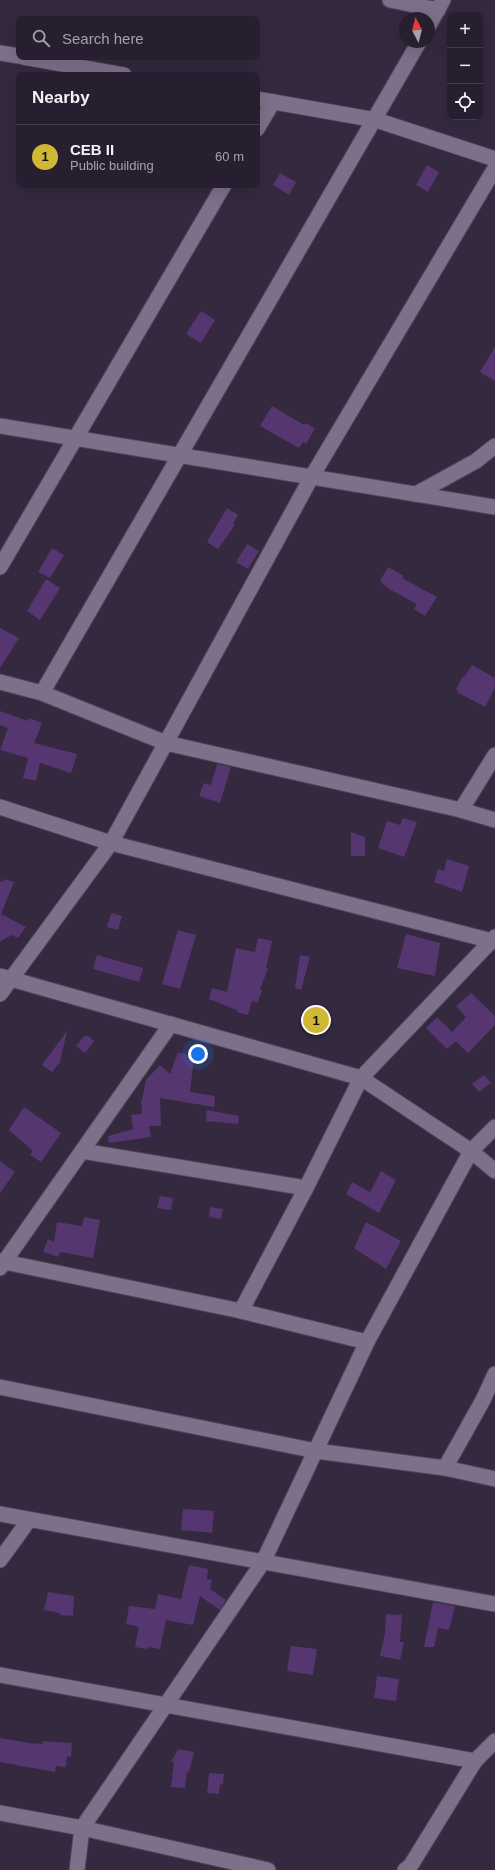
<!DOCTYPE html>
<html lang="en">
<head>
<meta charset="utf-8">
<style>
	:root { --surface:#271f2f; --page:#332c3b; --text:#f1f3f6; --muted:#a4a2aa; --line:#433d4b; --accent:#d0b836 }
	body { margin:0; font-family:Arial,sans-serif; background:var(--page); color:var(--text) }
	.controls { position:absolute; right:12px; top:12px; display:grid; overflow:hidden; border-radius:8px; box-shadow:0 4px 16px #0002 }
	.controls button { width:36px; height:36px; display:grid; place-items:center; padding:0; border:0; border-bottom:1px solid var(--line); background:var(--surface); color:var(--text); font:20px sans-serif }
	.compass { position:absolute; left:399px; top:12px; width:36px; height:36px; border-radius:50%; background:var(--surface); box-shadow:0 4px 16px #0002; rotate:353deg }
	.you { position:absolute; left:198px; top:1054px; width:14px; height:14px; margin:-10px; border:3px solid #fff; border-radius:50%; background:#1a73e8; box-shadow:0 0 0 6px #1a73e833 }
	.badge { display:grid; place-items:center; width:26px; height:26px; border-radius:50%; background:var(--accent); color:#111; font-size:13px; font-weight:700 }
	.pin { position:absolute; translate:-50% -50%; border:2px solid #fff; box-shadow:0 1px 4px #0006 }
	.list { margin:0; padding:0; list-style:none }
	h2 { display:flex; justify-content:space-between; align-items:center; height:52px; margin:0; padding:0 16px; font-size:17px }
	h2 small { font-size:13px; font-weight:400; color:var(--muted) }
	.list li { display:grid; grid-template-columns:26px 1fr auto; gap:12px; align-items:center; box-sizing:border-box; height:64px; padding:0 16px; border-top:1px solid var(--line) }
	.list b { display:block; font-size:15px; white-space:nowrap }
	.list p { margin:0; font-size:13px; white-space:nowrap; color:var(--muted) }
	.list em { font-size:13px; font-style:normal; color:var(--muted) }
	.icon { flex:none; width:22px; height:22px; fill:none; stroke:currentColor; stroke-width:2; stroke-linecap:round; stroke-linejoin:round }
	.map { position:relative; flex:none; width:495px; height:1870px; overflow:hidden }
	.search { position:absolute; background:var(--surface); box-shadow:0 4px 16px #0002; left:16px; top:16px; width:244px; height:44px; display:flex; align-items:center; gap:10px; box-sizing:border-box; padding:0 14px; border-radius:8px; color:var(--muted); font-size:15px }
	.panel { position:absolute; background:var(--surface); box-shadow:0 4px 16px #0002; left:16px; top:72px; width:244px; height:116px; border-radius:8px }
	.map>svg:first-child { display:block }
	.building { fill:#563670 }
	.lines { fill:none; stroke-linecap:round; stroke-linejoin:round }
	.street-casing { stroke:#4e4457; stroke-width:17 }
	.street { stroke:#7d708a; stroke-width:15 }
</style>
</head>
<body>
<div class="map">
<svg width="495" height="1870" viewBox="0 0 495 1870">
	<rect width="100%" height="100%" fill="#34293f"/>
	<g class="building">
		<path d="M427 165 439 172 428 192 416 185Z"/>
		<path d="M280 173 296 182 289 195 273 185Z"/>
		<path d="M201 311 215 320 201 343 186 334Z"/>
		<path d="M495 347V381L480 372Z"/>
		<path d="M272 406 304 425 305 423 315 428 306 444 303 442 299 448 260 426Z"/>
		<path d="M227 508 238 515 233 524 235 525 218 549 207 542Z"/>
		<path d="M247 544 259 551 248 569 236 562Z"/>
		<path d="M52 548 64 555 50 578 38 572Z"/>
		<path d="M388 567 404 576 402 578 437 597 425 616 414 609 417 604 389 589 380 581Z"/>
		<path d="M46 579 60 588 40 620 27 611Z"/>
		<path d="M0 628 19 638 0 668Z"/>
		<path d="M472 665 495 678V688L485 707 457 692 458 691 456 689 463 676 464 677Z"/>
		<path d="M0 711 28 721 29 718 42 723 34 743 77 754 71 773 40 763 36 781 23 778 28 758 0 750 8 728 0 725Z"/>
		<path d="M217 764 231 767 220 803 199 796 204 783 211 785Z"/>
		<path d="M403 818 417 822 404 857 378 848 387 821 400 825Z"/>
		<path d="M351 832 365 837V856H351Z"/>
		<path d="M447 859 469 866 462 892 434 882 438 869 444 871Z"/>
		<path d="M4 879 14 882 1 914 26 927 18 938 11 935 0 942V881L3 882Z"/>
		<path d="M111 913 122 916 118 930 107 927Z"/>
		<path d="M178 930 196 935 180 989 162 984Z"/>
		<path d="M406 934 440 943 435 976 397 968Z"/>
		<path d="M258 938 272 941 266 968H268L260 990 262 991 257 1003 252 1001 248 1015 237 1012V1010L209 999 212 988 227 992 236 948 255 952Z"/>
		<path d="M97 955 143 968 139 982 93 969Z"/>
		<path d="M300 955 310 957 301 990 295 988Z"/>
		<path d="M471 993 495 1016V1025L468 1053 456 1041 447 1049 426 1028 437 1017 452 1032 466 1017 456 1006Z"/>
		<path d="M67 1031 60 1062 52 1072 42 1065Z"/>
		<path d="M84 1036H88L94 1041 85 1053 76 1046Z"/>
		<path d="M178 1052 194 1057 190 1092 215 1096 214 1107 160 1098 161 1126H149L151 1137 109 1143 108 1136 133 1129 131 1115 142 1114 141 1100H142L146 1080 160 1065 170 1074Z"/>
		<path d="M484 1075 491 1083 479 1092 472 1084Z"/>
		<path d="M24 1107 61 1133 41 1162 30 1155 33 1151 9 1130Z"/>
		<path d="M207 1110 239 1116 238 1124 206 1121Z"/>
		<path d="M0 1161 15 1172 0 1193Z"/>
		<path d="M381 1171 396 1180 379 1213 346 1194 352 1182 370 1192Z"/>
		<path d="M160 1196 173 1198 171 1210 157 1208Z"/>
		<path d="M210 1207 223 1209 221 1219 209 1217Z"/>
		<path d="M84 1217 100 1220 93 1258 60 1252 58 1257 43 1252 48 1239 54 1242 57 1222 82 1226Z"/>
		<path d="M366 1222 401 1241 386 1269 354 1248Z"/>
		<path d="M183 1509 214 1511 212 1533 181 1530Z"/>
		<path d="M189 1565 208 1569 207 1579 212 1580 210 1589 226 1600 220 1610 200 1596 193 1625 166 1620 160 1649 148 1647 147 1649 135 1647 139 1627 126 1624 129 1606 155 1609 158 1594 181 1599Z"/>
		<path d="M48 1592 74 1596 73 1616 60 1615V1613L44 1610Z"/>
		<path d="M433 1602 455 1606 449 1630 438 1628 434 1647H424Z"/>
		<path d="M386 1614 402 1615 400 1642H404L400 1660 380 1656 385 1633Z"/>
		<path d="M291 1646 317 1649 313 1675 287 1671Z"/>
		<path d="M377 1676 399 1679 396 1701 374 1698Z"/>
		<path d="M0 1738 35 1744V1743L43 1744V1741L72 1743 71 1757 67 1756 66 1767 56 1766 55 1772 0 1762Z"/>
		<path d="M178 1749 194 1752 189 1772H187L185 1788 171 1787 174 1762H171Z"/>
		<path d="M209 1773 224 1774 223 1785 220 1784 219 1794 207 1793Z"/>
	</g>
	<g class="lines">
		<defs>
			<g id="street">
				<path d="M390 0 438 10"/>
				<path d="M429 25 443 0"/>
				<path d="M0 53 19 56"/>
				<path d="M23 57 124 75"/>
				<path d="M257 99 376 120 495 159"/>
				<path d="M257 129 273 102"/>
				<path d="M0 426 495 507"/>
				<path d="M416 494 476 461 495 446"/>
				<path d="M0 567 224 185"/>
				<path d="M0 682 42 693 166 743 461 810 495 820"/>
				<path d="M42 693 419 42"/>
				<path d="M0 807 111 843 492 941"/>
				<path d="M461 810 495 755"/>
				<path d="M0 976 361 1078 471 1151 495 1171"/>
				<path d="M0 994 111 843 311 478 495 168"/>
				<path d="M82 1151 306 1188"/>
				<path d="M0 1261 241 1311 367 1342"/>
				<path d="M0 1268 171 1024"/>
				<path d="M241 1311 306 1188 361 1078 495 937"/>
				<path d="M0 1387 316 1451 445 1468 495 1479"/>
				<path d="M445 1468 483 1400 495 1374"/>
				<path d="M0 1514 495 1604"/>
				<path d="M0 1560 29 1520"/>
				<path d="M0 1675 475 1761"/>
				<path d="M0 1813 82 1828 268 1870"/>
				<path d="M77 1870 82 1828 263 1562 367 1342 471 1151 495 1127"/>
				<path d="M405 1870 411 1865 475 1761 495 1741"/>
			</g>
		</defs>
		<use href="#street" class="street-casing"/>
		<use href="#street" class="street"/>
	</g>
</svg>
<div class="controls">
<button>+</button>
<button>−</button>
<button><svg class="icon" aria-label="locate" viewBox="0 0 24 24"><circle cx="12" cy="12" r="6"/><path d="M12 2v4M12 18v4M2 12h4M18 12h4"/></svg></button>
</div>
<svg class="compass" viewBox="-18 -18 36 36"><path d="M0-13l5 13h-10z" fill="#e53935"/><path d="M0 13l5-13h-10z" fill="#a4a2aa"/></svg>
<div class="you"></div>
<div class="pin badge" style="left:316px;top:1020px">1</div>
<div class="search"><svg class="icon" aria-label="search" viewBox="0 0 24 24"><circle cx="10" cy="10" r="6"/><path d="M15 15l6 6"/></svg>Search here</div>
<section class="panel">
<h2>Nearby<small></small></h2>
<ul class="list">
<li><span class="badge">1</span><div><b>CEB II</b><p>Public building</p></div><em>60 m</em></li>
</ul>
</section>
</div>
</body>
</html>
